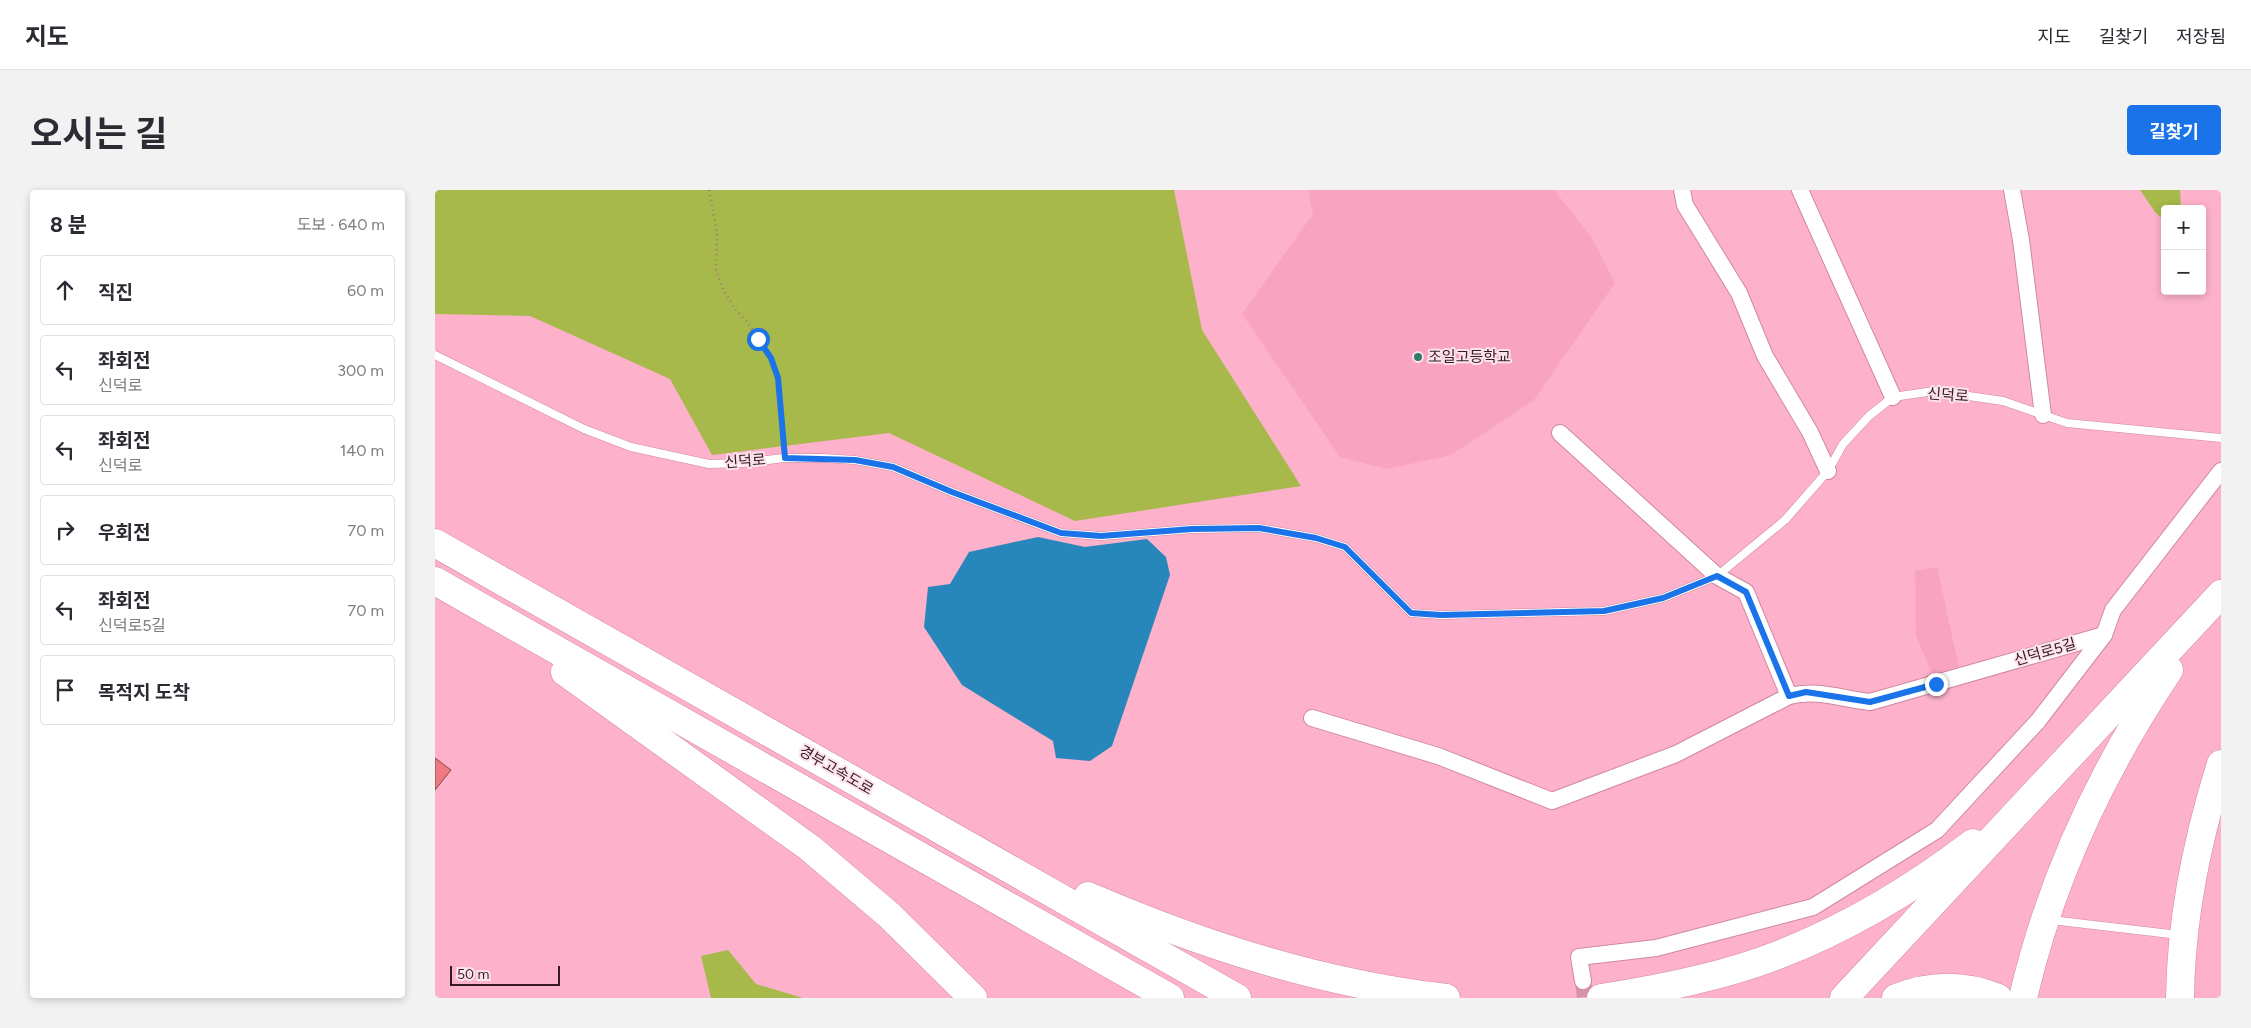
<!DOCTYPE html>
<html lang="ko">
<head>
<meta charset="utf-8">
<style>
	:root { --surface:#fff; --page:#f2f2f3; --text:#2b2b33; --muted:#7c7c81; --line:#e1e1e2; --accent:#1a73e8 }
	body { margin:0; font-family:Figtree,"Noto Sans KR",sans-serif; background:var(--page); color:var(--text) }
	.controls { position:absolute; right:15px; top:15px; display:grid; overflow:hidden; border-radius:5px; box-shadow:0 2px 8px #0003 }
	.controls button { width:45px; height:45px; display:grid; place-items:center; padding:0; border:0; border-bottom:1px solid var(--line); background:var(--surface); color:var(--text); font:25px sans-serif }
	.scale { position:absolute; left:15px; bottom:12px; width:110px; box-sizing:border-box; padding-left:5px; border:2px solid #361a24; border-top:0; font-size:14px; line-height:18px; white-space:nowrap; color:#361a24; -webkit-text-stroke:4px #fce3eb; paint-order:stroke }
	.stop { position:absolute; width:15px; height:15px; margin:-11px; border:4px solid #1a73e8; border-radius:50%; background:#fff }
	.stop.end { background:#1a73e8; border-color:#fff; box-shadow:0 1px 5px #0008 }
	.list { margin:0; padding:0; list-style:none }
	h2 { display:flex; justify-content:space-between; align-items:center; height:65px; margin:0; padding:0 20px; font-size:21px }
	h2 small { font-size:16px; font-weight:400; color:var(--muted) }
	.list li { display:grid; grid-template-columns:32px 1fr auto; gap:15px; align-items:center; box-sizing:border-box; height:70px; margin:0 10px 10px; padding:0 10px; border:1px solid var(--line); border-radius:5px }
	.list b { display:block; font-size:19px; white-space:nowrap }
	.list p { margin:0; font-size:16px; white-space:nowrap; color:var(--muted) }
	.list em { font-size:16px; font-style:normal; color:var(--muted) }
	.icon { flex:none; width:28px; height:28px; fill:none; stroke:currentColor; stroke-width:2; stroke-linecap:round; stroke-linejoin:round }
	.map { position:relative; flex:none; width:1786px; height:808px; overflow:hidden; border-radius:5px }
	header { display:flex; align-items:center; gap:30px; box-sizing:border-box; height:70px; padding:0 25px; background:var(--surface); border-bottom:1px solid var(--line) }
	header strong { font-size:24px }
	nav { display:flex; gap:28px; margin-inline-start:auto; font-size:18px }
	.intro { display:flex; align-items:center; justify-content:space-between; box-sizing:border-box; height:120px; padding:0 30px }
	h1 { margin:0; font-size:35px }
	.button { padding:12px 22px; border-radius:5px; background:var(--accent); color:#fff; font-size:18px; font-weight:700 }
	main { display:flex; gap:30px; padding:0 30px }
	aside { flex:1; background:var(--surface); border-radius:5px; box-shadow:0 2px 8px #0003 }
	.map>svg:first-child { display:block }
	.built { fill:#f8a4c0 }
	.green { fill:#a6b94a }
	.water { fill:#2786ba }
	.building { fill:#f07a81; stroke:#884347 }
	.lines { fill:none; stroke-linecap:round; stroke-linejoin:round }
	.minor-tunnel { stroke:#d593a9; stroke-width:16; stroke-dasharray:16 8; stroke-linecap:butt }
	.service-casing { stroke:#d088a0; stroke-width:9 }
	.minor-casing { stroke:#d088a0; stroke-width:18 }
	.motorway-casing { stroke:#d088a0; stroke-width:29 }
	.path { stroke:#a97284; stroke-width:2.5; stroke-dasharray:1 4; stroke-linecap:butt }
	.service { stroke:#fff; stroke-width:8 }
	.minor { stroke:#fff; stroke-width:16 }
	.motorway { stroke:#fff; stroke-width:28 }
	.route { stroke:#1a73e8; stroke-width:6 }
	.poi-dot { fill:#36796b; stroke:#fce3eb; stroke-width:2 }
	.labels { text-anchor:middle; stroke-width:4; stroke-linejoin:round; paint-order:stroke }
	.poi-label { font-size:15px; fill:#361a24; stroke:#fce3eb; text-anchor:start }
	.street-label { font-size:15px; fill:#361a24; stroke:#fce3eb }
</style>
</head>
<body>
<header>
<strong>지도</strong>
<nav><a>지도</a><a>길찾기</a><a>저장됨</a></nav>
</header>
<div class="intro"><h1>오시는 길</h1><a class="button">길찾기</a></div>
<main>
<aside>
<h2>8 분<small>도보 · 640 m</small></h2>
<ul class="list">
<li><svg class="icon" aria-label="ahead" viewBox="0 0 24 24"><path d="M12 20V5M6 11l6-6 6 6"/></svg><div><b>직진</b></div><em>60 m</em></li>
<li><svg class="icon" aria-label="left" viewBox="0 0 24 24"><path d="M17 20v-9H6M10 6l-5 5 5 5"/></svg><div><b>좌회전</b><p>신덕로</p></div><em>300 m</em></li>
<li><svg class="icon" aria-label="left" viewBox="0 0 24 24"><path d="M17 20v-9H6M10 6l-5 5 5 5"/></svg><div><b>좌회전</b><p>신덕로</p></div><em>140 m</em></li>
<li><svg class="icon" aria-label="right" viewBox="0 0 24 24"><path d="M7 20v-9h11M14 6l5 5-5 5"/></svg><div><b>우회전</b></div><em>70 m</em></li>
<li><svg class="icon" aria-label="left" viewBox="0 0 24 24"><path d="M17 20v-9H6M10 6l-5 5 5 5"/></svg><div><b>좌회전</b><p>신덕로5길</p></div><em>70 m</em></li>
<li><svg class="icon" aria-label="arrive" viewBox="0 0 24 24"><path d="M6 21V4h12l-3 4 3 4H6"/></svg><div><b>목적지 도착</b></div></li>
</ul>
</aside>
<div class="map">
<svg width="1786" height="808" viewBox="0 0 1786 808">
	<rect width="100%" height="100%" fill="#fdb1ca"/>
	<g class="built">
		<path d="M873 0H1119L1157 48 1180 93 1099 210 1016 265 952 279 905 267 807 124 878 24Z"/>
		<path d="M1502 377 1526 487 1501 494 1481 445 1480 381Z"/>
	</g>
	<g class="green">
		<path d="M0 0H739L767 140 866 296 640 331 454 243 277 265 235 189 95 126 0 124Z"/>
		<path d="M1705 0H1745L1746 19H1730V31L1720 22Z"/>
		<path d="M293 760 321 794 368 808H276L266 766Z"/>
	</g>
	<path class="water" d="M603 347 650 357 712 349 731 367 735 385 677 556 655 571 621 568 618 551 527 495 489 437 493 397 515 394 534 362Z"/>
	<path class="building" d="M0 568 16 580 0 600Z"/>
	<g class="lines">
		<path class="minor-tunnel" d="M1148 791 1150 808"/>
		<defs>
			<g id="service">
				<path d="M0 165 149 239 196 257 274 274 307 273 349 268H388L420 270 458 277 517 302 626 343 666 346 757 339 824 338 881 348 910 357 976 423 1006 425 1169 421 1228 408 1282 386 1350 330 1393 281 1408 254 1434 226 1458 207 1499 201 1568 211 1632 233 1786 248"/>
				<path d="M1616 730 1744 745"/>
			</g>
			<g id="minor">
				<path d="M1247 0 1250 15 1304 103 1330 166 1375 242 1393 281"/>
				<path d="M1365 0 1458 207"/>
				<path d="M1577 0 1586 50 1608 225"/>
				<path d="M1125 243 1282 386 1311 402 1354 506"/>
				<path d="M877 528 1003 566 1117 611 1241 564 1354 506C1384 499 1406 509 1435 512L1669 445 1678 420 1786 281"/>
				<path d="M1148 791 1144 767 1221 758 1378 717 1502 640 1603 531 1669 445"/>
			</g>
			<g id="motorway">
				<path d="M0 353 802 808"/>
				<path d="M0 391 735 808"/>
				<path d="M130 482 375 658 454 725 538 808"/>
				<path d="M653 706C770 756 885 793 1011 808"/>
				<path d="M1166 808C1225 799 1287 787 1343 765 1413 738 1479 698 1538 653"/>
				<path d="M1409 808 1786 404"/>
				<path d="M1461 808C1495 795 1529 794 1563 808"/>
				<path d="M1588 808C1615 691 1667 580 1734 480"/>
				<path d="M1745 808C1746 728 1762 650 1786 574"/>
			</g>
		</defs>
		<use href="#service" class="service-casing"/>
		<use href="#minor" class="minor-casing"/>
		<use href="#motorway" class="motorway-casing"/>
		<path class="path" d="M274 0 282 43 281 80 288 99 300 119 313 133 336 168 343 188 349 257"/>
		<use href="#service" class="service"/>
		<use href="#minor" class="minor"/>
		<use href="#motorway" class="motorway"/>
	</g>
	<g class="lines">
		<path class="route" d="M323 149 336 168 343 188 350 268 420 270 458 277 517 302 626 343 666 346 757 339 824 338 881 348 910 357 976 423 1006 425 1169 421 1228 408 1282 386 1311 402 1354 506 1371 502 1435 512 1501 494"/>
	</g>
	<circle class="poi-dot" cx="983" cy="167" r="5"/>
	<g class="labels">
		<g class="poi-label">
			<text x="993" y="172">조일고등학교</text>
		</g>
		<g class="street-label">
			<text transform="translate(1513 205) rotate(4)" y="5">신덕로</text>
			<text transform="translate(310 271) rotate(-4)" y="5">신덕로</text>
			<text transform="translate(1610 462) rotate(-16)" y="5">신덕로5길</text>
			<text transform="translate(401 580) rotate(30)" y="5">경부고속도로</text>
		</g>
	</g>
</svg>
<div class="controls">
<button>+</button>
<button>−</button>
</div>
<div class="scale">50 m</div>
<div class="stop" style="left:323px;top:149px"></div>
<div class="stop end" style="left:1501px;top:494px"></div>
</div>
</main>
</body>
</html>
